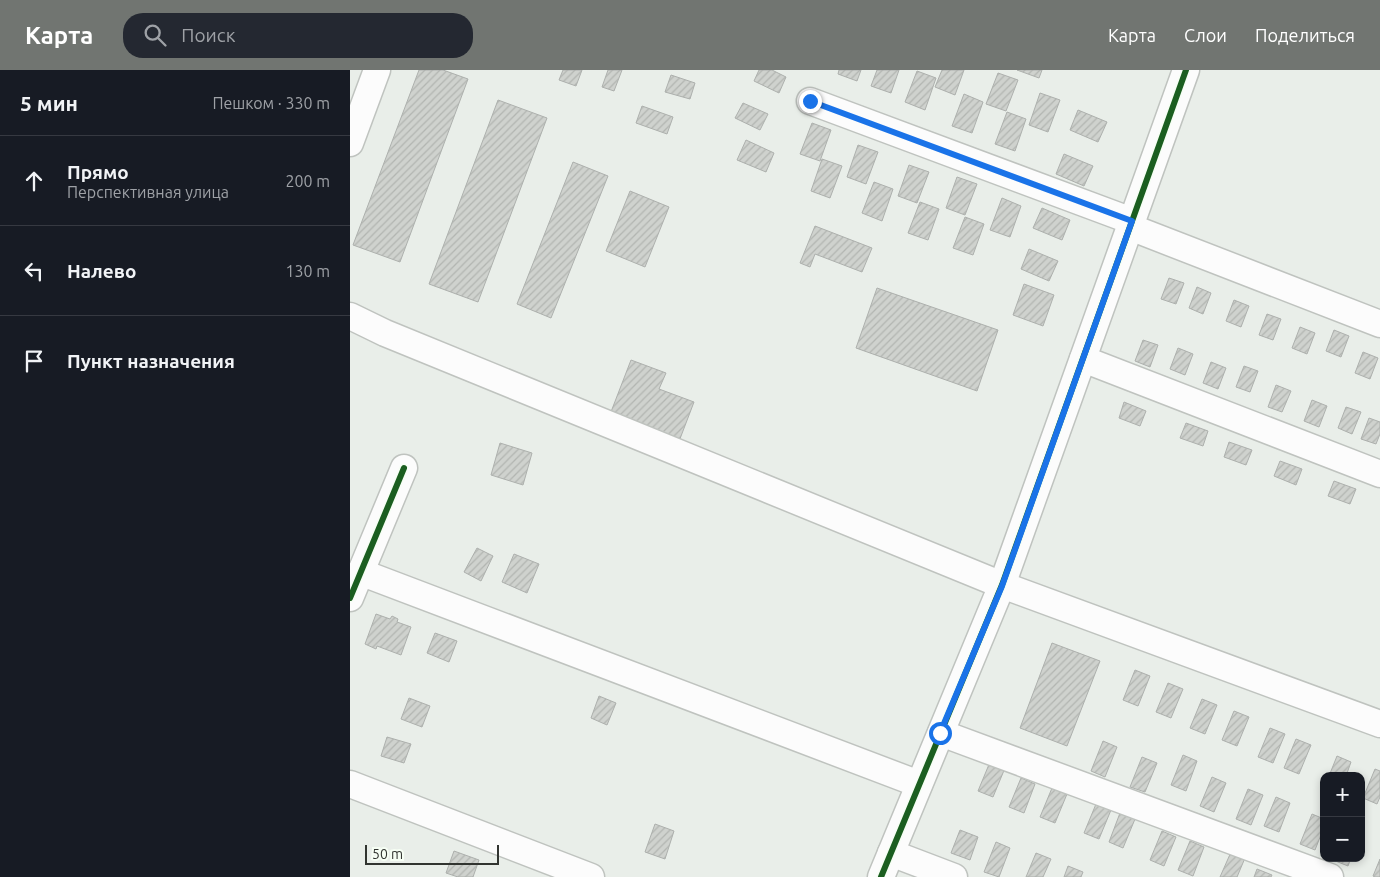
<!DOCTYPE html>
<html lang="ru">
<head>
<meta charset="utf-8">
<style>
	:root { --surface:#171b24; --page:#242831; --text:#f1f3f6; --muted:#9ea1a6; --line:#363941; --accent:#717571 }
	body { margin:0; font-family:Ubuntu,sans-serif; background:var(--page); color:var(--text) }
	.controls { position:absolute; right:15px; bottom:15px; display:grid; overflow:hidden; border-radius:10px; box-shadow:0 2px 8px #0003 }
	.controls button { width:45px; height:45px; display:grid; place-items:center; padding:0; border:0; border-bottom:1px solid var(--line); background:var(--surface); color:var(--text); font:25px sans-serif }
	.scale { position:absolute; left:15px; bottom:12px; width:134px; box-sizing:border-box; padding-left:5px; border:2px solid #313430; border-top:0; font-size:14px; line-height:18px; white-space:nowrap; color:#313430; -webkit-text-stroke:4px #f6fef4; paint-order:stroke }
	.stop { position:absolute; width:15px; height:15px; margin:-11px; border:4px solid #1a73e8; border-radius:50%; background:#fff }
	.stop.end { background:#1a73e8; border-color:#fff; box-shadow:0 1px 5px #0008 }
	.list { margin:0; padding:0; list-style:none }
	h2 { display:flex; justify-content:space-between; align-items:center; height:65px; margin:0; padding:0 20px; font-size:21px }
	h2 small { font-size:16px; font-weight:400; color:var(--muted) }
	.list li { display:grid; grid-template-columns:32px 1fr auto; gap:15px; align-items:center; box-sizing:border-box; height:90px; padding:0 20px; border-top:1px solid var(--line) }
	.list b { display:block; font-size:19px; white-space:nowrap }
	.list p { margin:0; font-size:16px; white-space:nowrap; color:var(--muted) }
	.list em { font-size:16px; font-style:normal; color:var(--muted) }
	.icon { flex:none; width:28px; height:28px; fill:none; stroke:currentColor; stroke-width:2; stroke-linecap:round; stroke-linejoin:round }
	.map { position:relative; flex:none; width:1030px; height:807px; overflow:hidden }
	header { display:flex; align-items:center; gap:30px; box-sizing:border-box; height:70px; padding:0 25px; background:var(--accent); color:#fff }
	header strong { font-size:24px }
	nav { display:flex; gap:28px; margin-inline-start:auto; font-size:18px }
	.search { width:350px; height:45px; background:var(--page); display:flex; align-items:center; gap:12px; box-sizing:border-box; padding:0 18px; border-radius:20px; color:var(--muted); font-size:19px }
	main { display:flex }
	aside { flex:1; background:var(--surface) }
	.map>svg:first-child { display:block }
	.building { fill:url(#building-hatch); stroke:#adb0ad }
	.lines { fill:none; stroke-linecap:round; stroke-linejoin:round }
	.minor-casing { stroke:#bfc3bf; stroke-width:29 }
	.minor { stroke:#fcfcfc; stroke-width:26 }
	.cycleway-casing { stroke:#f6fef4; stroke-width:9 }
	.cycleway { stroke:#1b5e20; stroke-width:6 }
	.route { stroke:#1a73e8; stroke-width:6 }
</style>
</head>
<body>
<header>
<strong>Карта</strong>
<div class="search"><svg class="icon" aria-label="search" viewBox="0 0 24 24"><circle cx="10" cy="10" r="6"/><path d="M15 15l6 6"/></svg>Поиск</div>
<nav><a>Карта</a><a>Слои</a><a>Поделиться</a></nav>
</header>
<main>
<aside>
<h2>5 мин<small>Пешком · 330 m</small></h2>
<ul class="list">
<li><svg class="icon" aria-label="ahead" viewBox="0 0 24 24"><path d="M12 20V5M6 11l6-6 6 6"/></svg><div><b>Прямо</b><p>Перспективная улица</p></div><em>200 m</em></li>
<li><svg class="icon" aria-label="left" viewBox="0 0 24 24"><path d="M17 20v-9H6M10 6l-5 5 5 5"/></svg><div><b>Налево</b></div><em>130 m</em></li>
<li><svg class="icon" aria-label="arrive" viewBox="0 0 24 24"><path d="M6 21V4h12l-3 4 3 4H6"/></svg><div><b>Пункт назначения</b></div></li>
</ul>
</aside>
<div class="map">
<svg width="1030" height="807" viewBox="0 0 1030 807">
	<defs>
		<pattern id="building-hatch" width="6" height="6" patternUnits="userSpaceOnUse" patternTransform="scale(1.25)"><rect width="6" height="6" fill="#cfd2ce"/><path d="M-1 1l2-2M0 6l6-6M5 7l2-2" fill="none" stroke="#b2b5b1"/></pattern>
	</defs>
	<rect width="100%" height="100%" fill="#e9eee9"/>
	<g class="building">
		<path d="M69 0H93L118 9 50 192 3 175Z"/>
		<path d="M213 0H232L226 16 209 10Z"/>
		<path d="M258 0H272L264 21 252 17Z"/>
		<path d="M409 0H422L436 7 429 23 404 11Z"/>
		<path d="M489 0H511L507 11 488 4Z"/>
		<path d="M527 0H549L541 23 521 16Z"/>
		<path d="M592 0H614L605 25 585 17Z"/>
		<path d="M667 0H692L689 8Z"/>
		<path d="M567 1 586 8 575 40 555 32Z"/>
		<path d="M648 3 668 10 656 41 636 34Z"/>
		<path d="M321 5 345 13 340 29 315 22Z"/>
		<path d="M690 23 710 30 698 62 679 55Z"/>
		<path d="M614 24 633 32 622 63 602 56Z"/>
		<path d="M148 30 197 48 128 232 79 214Z"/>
		<path d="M393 33 418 44 410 60 385 48Z"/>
		<path d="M292 36 323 47 317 64 286 53Z"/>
		<path d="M728 40 757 52 748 72 720 60Z"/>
		<path d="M657 42 676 49 665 81 645 74Z"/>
		<path d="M462 53 481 60 470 91 450 84Z"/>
		<path d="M396 70 424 83 416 102 387 90Z"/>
		<path d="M508 75 528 82 516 114 497 107Z"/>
		<path d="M714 84 743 96 734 116 706 104Z"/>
		<path d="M472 89 492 96 480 128 461 121Z"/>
		<path d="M223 92 258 106 201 248 167 234Z"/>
		<path d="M559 95 579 102 567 133 548 126Z"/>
		<path d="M607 107 627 114 615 145 596 138Z"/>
		<path d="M524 112 543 119 532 151 512 143Z"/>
		<path d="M280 121 319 137 295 197 256 181Z"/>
		<path d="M652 128 671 136 660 167 640 160Z"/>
		<path d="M570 132 589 139 578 170 558 163Z"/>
		<path d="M692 138 720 150 712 170 683 158Z"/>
		<path d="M615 147 634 154 623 185 603 178Z"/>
		<path d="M465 156 522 178 512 202 465 184 460 197 450 193Z"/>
		<path d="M679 179 708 191 699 211 671 199Z"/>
		<path d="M819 208 834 213 826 234 811 229Z"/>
		<path d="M674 214 704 225 693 256 663 245Z"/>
		<path d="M847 217 861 223 853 244 839 238Z"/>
		<path d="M527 218 648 260 627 321 506 278Z"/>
		<path d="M884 230 899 236 891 257 876 251Z"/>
		<path d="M917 244 931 249 923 270 909 265Z"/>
		<path d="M950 257 965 263 957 284 942 278Z"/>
		<path d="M984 260 999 266 991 287 976 281Z"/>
		<path d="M793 270 808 275 800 297 785 291Z"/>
		<path d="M828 278 843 284 835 305 820 299Z"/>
		<path d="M1013 282 1028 288 1020 309 1005 303Z"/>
		<path d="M281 290 316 303 309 319 344 332 328 374 259 347Z"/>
		<path d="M861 292 876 298 868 319 853 313Z"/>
		<path d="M894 296 908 301 900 322 886 317Z"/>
		<path d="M926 315 941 321 932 342 918 337Z"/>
		<path d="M962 330 977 336 969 357 954 351Z"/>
		<path d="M774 332 796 341 790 356 769 348Z"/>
		<path d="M996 337 1011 342 1002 364 988 358Z"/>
		<path d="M1019 348 1030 352V364L1026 374 1011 369Z"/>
		<path d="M836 353 858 361 853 376 830 368Z"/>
		<path d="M879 372 902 380 896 395 874 387Z"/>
		<path d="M150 373 182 383 173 415 141 405Z"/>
		<path d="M930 391 952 399 946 415 924 406Z"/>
		<path d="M984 411 1006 419 1000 434 978 426Z"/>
		<path d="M127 478 143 486 131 511 114 502Z"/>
		<path d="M164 484 189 494 177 523 152 512Z"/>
		<path d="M26 544 40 549 42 546 48 549 47 552 61 557 51 585 27 576 26 579 15 574Z"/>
		<path d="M85 563 107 571 99 592 77 583Z"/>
		<path d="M702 573 750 591 717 676 670 658Z"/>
		<path d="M785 600 800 606 788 636 773 630Z"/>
		<path d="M818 613 833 619 821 648 806 642Z"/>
		<path d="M249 626 266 633 257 655 241 648Z"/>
		<path d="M59 628 80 636 72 657 51 649Z"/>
		<path d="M852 629 867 635 855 664 840 658Z"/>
		<path d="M884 641 899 647 887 676 872 670Z"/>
		<path d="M920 658 935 664 923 693 908 687Z"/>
		<path d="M37 667 61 674 54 693 31 686Z"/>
		<path d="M946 669 961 675 949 704 934 698Z"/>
		<path d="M753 671 767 677 755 707 741 701Z"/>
		<path d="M833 685 847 691 836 721 821 715Z"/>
		<path d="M987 686 1001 692 996 706H979Z"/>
		<path d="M792 687 807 693 795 722 780 717Z"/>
		<path d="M640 692 655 698 643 727 628 721Z"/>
		<path d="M1025 699 1030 701V727L1027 734 1013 728Z"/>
		<path d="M862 707 876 713 864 742 850 736Z"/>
		<path d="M671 708 685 714 674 743 659 737Z"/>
		<path d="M702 718 717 724 705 753 690 747Z"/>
		<path d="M898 719 913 725 901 755 886 749Z"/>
		<path d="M926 727 940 733 929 762 914 756Z"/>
		<path d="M746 734 761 740 749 769 734 763Z"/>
		<path d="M770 743 785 749 773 778 759 772Z"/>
		<path d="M962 744 974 749V757L965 780 950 774Z"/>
		<path d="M305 754 324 761 315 789 295 782Z"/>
		<path d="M610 760 628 767 620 790 601 783Z"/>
		<path d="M812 761 826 767 814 796 800 790Z"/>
		<path d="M840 771 854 777 843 806 828 800Z"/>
		<path d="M646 772 660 778 649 807 634 802Z"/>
		<path d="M104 781 129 790 123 807H108L96 803Z"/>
		<path d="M881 782 895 788 887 807H870Z"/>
		<path d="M686 783 701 789 693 807H676Z"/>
		<path d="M984 788H1001L998 796 983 790Z"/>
		<path d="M1030 789V807H1025L1023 806Z"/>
		<path d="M718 796 733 802 731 807H714Z"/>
		<path d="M907 799 922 805 921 807H904Z"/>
	</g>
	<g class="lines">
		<defs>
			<g id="minor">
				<path d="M460 31 782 151"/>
				<path d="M0 73 27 0"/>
				<path d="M780 157 1030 254"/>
				<path d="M0 246 35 263 652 515 1030 654"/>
				<path d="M733 289 1030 404"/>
				<path d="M10 502 569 714"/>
				<path d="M0 528 54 398"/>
				<path d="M591 663 980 807"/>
				<path d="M0 714 241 807"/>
				<path d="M541 783 604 807"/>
				<path d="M531 807 652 515 836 0"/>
			</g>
		</defs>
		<use href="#minor" class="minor-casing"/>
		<use href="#minor" class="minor"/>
		<defs>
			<g id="cycleway">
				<path d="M0 528 54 398"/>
				<path d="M531 807 652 515 836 0"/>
			</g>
		</defs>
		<use href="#cycleway" class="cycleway-casing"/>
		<use href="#cycleway" class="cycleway"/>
	</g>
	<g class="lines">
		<path class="route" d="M460 31 782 151 652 516 590 663"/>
	</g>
</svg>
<div class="controls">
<button>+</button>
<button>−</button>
</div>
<div class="scale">50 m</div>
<div class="stop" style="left:590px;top:663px"></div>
<div class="stop end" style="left:460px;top:31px"></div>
</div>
</main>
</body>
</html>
